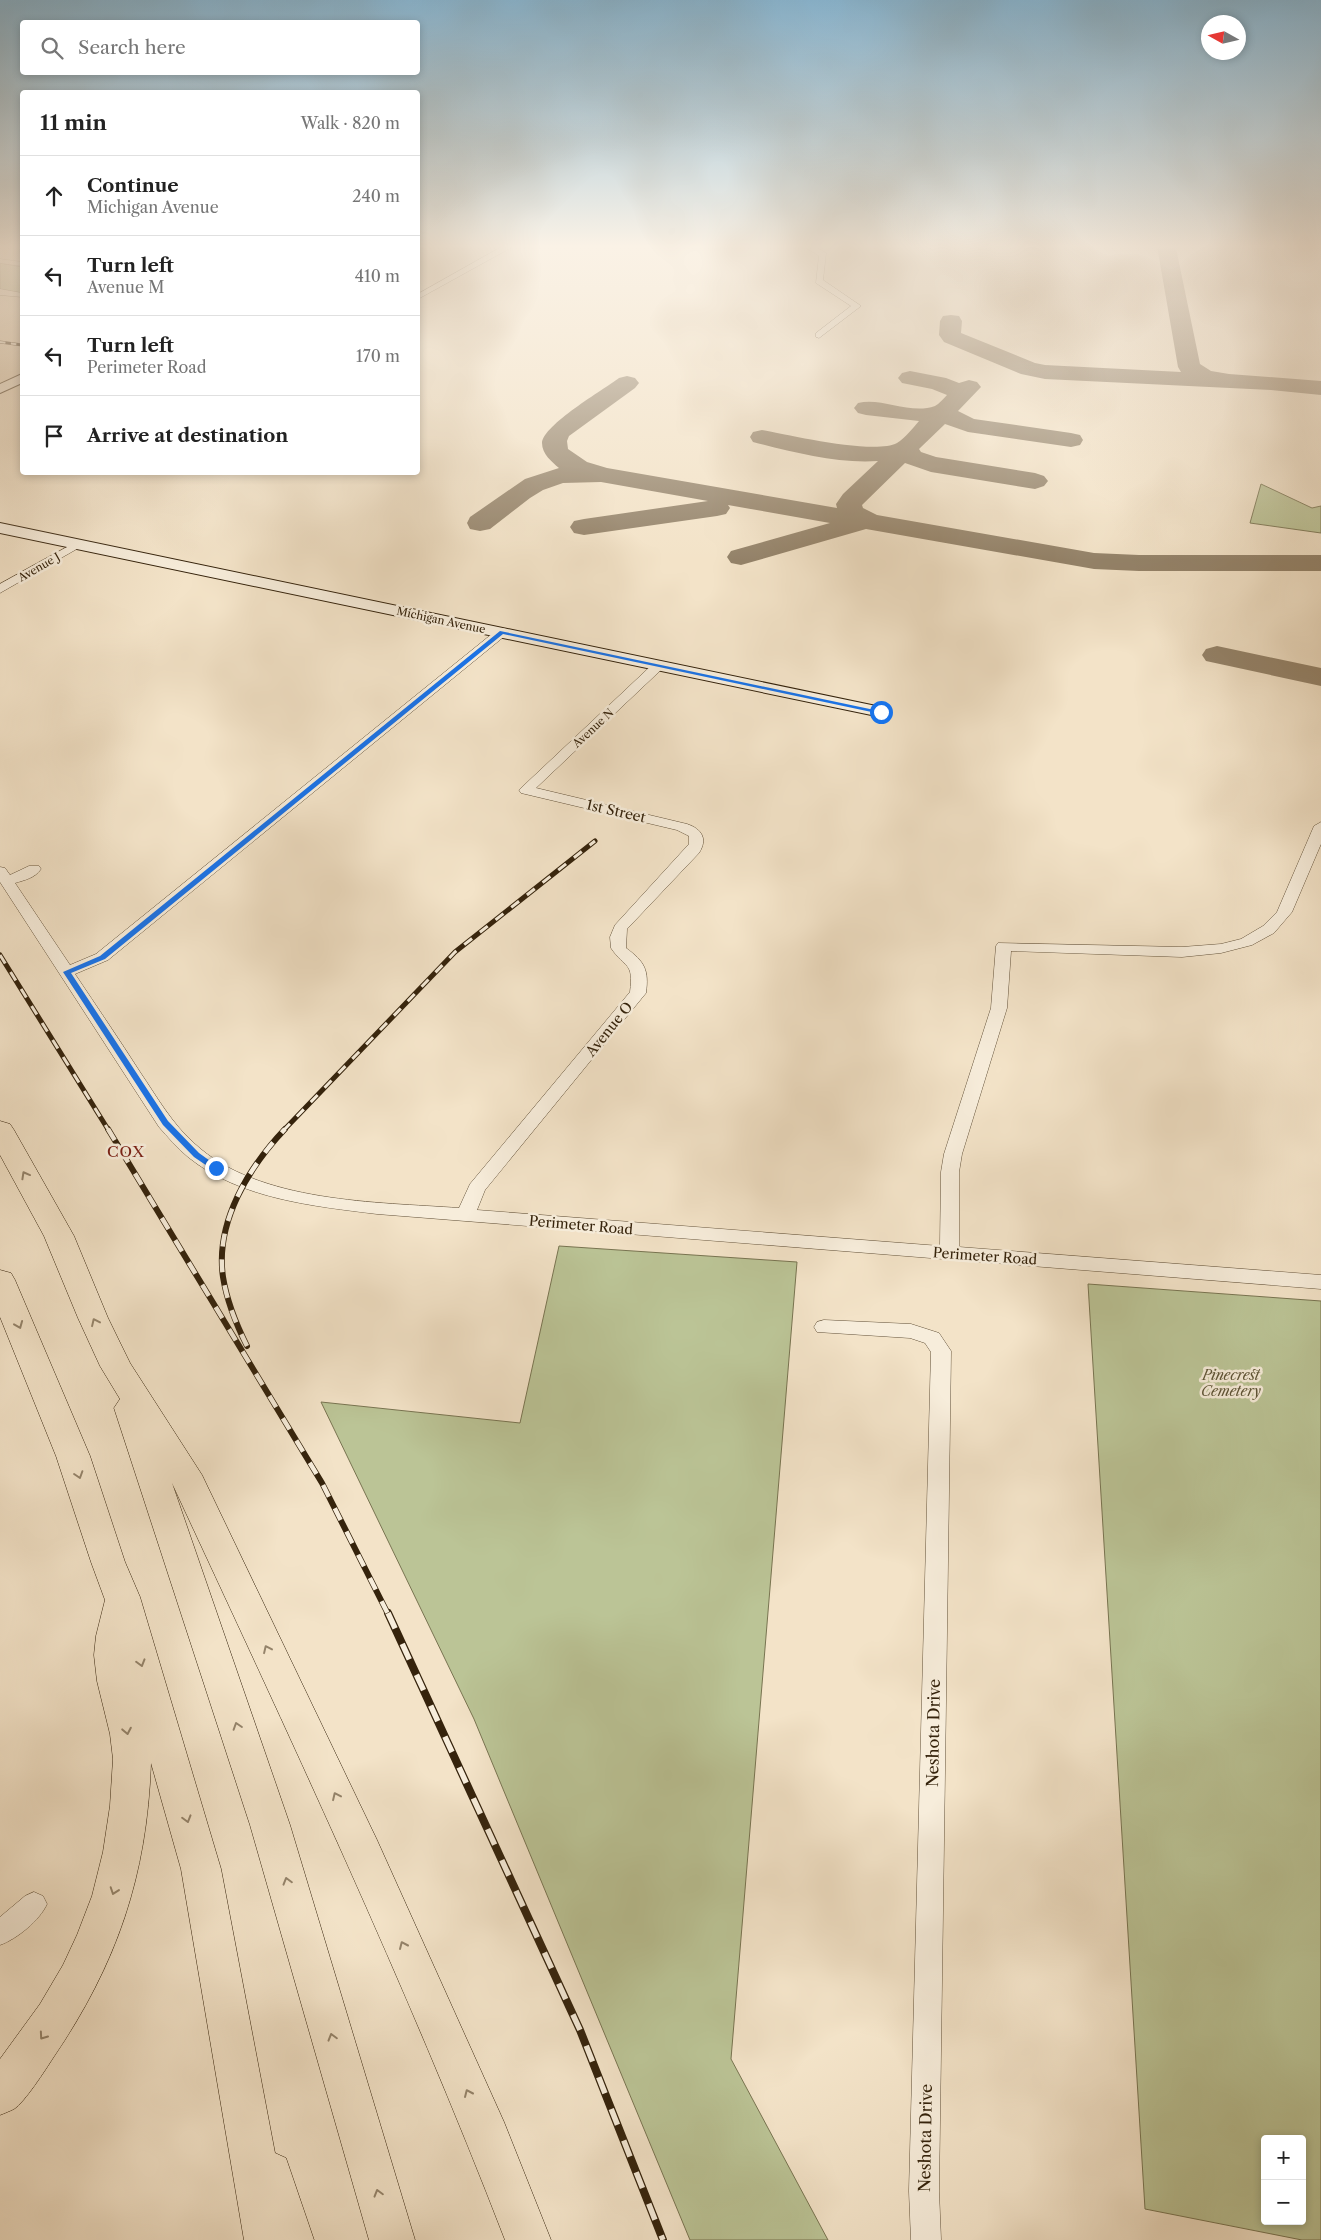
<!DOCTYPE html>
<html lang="en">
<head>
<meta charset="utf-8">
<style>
	:root { --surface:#fff; --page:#f2f2f2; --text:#222; --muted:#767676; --line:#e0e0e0 }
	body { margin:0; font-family:"Libre Caslon Text",serif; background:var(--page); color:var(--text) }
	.controls { position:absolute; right:15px; bottom:15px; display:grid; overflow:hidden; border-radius:5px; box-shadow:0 2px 8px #0003 }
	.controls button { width:45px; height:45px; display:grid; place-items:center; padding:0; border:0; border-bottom:1px solid var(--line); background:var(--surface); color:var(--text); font:25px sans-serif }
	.compass { position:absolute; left:1201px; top:15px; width:45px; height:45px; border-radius:50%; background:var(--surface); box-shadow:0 2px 8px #0003; rotate:278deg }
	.stop { position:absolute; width:15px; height:15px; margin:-11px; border:4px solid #1a73e8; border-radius:50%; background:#fff }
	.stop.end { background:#1a73e8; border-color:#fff; box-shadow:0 1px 5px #0008 }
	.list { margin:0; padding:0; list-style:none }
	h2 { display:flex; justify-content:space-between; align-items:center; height:65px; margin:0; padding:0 20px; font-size:21px }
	h2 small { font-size:16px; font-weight:400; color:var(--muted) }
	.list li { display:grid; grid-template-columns:32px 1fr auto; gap:15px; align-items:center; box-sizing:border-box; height:80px; padding:0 20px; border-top:1px solid var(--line) }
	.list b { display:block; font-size:19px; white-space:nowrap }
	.list p { margin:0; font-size:16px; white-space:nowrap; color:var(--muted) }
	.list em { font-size:16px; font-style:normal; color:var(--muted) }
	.icon { flex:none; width:28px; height:28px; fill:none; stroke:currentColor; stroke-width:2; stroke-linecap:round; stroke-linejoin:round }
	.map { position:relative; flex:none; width:1321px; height:2240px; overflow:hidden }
	.search { position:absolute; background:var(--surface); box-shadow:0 2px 8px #0003; left:20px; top:20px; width:400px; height:55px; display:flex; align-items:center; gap:12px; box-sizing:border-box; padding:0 18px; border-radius:5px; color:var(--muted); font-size:19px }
	.panel { position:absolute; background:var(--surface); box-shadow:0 2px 8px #0003; left:20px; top:90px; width:400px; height:385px; border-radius:5px }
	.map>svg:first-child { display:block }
	.green { fill:#bbc496; stroke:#787451; fill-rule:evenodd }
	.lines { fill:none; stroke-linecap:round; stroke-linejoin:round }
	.taxiway { fill:#94836a; fill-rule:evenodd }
	.street-casing { stroke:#64533b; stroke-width:1 }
	.secondary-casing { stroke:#35230c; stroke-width:2 }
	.highway-casing { stroke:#35230c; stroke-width:1 }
	.street { fill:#f7eddb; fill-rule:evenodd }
	.secondary { fill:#f7eddb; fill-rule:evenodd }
	.highway { fill:#f3e3c8; fill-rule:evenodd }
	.rail-far3-casing { stroke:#35230c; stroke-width:3 }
	.rail-far2-casing { stroke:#35230c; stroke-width:5 }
	.rail-far1-casing { stroke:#35230c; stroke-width:6 }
	.rail-casing { stroke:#35230c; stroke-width:8 }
	.rail-far3 { stroke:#f7eddb; stroke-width:2; stroke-dasharray:5.5; stroke-linecap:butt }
	.rail-far2 { stroke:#f7eddb; stroke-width:3; stroke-dasharray:10; stroke-linecap:butt }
	.rail-far1 { stroke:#f7eddb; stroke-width:4.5; stroke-dasharray:13; stroke-linecap:butt }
	.rail { stroke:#f7eddb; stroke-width:5.5; stroke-dasharray:17; stroke-linecap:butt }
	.oneway { stroke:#94836a }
	.route { fill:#1a73e8 }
	.labels { text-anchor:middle; stroke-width:5; stroke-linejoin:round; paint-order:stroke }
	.far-street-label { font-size:11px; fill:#35230c; stroke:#f7eddb }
	.street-label { font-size:14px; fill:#35230c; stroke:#f7eddb }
	.park-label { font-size:14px; font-style:italic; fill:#5d5335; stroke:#f7eddb }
	.neighbourhood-label { font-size:15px; letter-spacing:1px; fill:#7a1f14; stroke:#f7eddb }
	.near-street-label { font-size:16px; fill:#35230c; stroke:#f7eddb }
</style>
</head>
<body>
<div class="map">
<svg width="1321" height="2240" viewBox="0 0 1321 2240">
	<rect width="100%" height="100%" fill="#f3e3c8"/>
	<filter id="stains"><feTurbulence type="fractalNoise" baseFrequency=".004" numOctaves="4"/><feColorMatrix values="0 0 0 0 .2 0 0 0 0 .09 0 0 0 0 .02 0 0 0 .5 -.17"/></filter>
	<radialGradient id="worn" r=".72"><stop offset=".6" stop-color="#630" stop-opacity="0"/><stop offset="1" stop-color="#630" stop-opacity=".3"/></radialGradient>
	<g class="green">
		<path d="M0 263 22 267V293L0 290Z"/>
		<path d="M1261 484 1312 508 1321 506V533L1250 523Z"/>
		<path d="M559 1246 797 1262 731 2059 828 2240H690L474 1719 321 1402 520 1423Z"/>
		<path d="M1088 1284 1321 1301V2240H1302L1145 2209ZM1265 2139H1302V2221H1265Z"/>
	</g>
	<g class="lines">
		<g class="taxiway">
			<path d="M1157 246 1176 248 1200 364 1211 371 1229 374 1321 381V395L1271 390 1045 379 1021 374 944 342 939 335 940 321 943 316 951 315 959 316 962 321 961 333 1035 363 1045 365 1181 372 1178 367Z"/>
			<path d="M910 371 946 378 959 383 969 380 977 382 981 387 958 411 974 419 1071 433 1080 435 1083 440 1080 445 1071 447 968 432 945 424 919 449 921 452 936 457 1035 473 1044 476 1048 481 1044 486 1035 489 931 472 905 463 862 505 863 508 877 515 1094 553 1139 555H1321V571H1139L1094 569 866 529 741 565 731 563 727 557 731 551 830 523 728 505 730 508 726 514 717 516 584 535 574 533 570 527 574 521 584 519 708 501 601 482 563 483 543 490 530 498 490 529 480 531 470 529 467 523 470 517 525 479 559 468C552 462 542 454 542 443 543 425 603 390 619 378L627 376 635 378 639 383 635 388 569 436 567 441 568 449 587 462 607 468 837 508 836 504 843 494 878 461C838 464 792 452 753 442L750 437 753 432 762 430C789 435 874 455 897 443 905 438 913 428 919 421L866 415 858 413 854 408 858 403C882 397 910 415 935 406 939 404 943 399 947 395L932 389 902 383 898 378 902 373Z"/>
			<path d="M1217 646 1321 668V686L1206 661 1202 655 1206 649Z"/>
		</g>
		<defs>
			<g id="street">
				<path d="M503 246H514L418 299V294Z"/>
				<path d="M803 246H814L826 253 823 280 861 306 819 338 816 337V333L851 306 816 283 819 256Z"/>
				<path d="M0 259 22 262V266L0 263Z"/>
				<path d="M0 289 22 293V297L0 295Z"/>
				<path d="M78 541 84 544 82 546 0 593V584Z"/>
				<path d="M502 628 506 629 508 632 506 635 108 960 75 974C97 1007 119 1039 140 1072 157 1097 172 1124 195 1144 259 1203 377 1202 459 1208L470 1184 630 992C634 961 625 969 611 948L610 937 615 925 689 844V836L677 830 521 793 519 790 655 662H663L665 665 663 668 536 788 687 824C702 829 708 839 699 853L627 929 626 948C645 962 649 970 646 993L485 1190 477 1210 940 1246 941 1172 944 1154 991 1008 996 946 998 943 1182 947 1221 944 1241 939 1263 926 1277 912 1314 826 1321 822V844L1292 912 1274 933 1252 945 1221 953 1182 957 1011 951 1007 1008 962 1154 959 1172V1247L1321 1275V1289L377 1214C313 1206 240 1199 188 1157 177 1148 168 1137 159 1127L0 882V867L5 868 10 875 29 866H39L41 869C35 878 25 880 15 883L70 965 96 954 498 629Z"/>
				<path d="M824 1320 911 1324 939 1333 951 1351 939 2191 941 2240H911L909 2191 931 1352 925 1343 910 1338 817 1332 814 1327 817 1322Z"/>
				<path d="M34 1892 43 1896 47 1904C40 1920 17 1939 0 1945V1917L25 1896Z"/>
			</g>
			<g id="secondary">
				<path d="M22 374V383L0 393V384Z"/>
				<path d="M0 523 881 707 887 708 890 712 887 716 881 717 0 533Z"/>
			</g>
			<g id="highway">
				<path d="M0 1121 10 1124 14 1130 74 1236 108 1318 130 1363 202 1475 377 1840 504 2122 551 2240H505C406 1983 288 1733 172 1483L290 1825 415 2240H369L250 1825 114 1408 120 1399 100 1366 78 1318 44 1236 0 1155Z"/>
				<path d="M0 1270 11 1273 15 1280 90 1456 125 1562 140 1597 221 1869 275 2153 286 2158 314 2240H244L181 1869 151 1763C147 1876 117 1964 53 2058 46 2069 24 2103 14 2109 10 2111 5 2113 0 2115V2059L40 2004 63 1965 77 1935 92 1896 103 1852 110 1806 113 1759 110 1734 97 1681 94 1655 96 1636 105 1600 91 1562 56 1456 0 1317Z"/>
			</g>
		</defs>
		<use href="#street" class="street-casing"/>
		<use href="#secondary" class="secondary-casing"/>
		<use href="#highway" class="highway-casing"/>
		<use href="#street" class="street"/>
		<use href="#secondary" class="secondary"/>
		<use href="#highway" class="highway"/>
		<defs>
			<path id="rail-far3" d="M0 342 22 345"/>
			<g id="rail-far2">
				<path d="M0 955 109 1131"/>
				<path d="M283 1131 455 952 595 841"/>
			</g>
			<g id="rail-far1">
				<path d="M108 1129 322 1483 388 1614"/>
				<path d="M247 1346C236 1324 227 1302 223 1277 215 1222 249 1167 285 1129"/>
			</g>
			<path id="rail" d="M388 1613 580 2030 663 2240"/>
		</defs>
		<use href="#rail-far3" class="rail-far3-casing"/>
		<use href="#rail-far2" class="rail-far2-casing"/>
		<use href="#rail-far1" class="rail-far1-casing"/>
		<use href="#rail" class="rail-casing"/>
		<use href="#rail-far3" class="rail-far3"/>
		<use href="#rail-far2" class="rail-far2"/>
		<use href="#rail-far1" class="rail-far1"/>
		<use href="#rail" class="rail"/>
	</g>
	<defs><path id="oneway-chevron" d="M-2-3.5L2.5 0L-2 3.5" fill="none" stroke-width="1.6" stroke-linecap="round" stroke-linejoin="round" transform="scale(1.25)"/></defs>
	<g class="oneway">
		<use href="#oneway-chevron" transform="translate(25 1175) rotate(-119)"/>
		<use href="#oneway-chevron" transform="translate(95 1322) rotate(-115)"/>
		<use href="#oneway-chevron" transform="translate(19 1325) rotate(68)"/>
		<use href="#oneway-chevron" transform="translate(79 1475) rotate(72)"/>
		<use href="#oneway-chevron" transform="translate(267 1649) rotate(-115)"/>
		<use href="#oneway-chevron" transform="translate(141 1663) rotate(74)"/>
		<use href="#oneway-chevron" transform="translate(237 1726) rotate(-108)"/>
		<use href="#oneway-chevron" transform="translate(127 1731) rotate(79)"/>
		<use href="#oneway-chevron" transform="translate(336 1796) rotate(-115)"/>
		<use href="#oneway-chevron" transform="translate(187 1819) rotate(74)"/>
		<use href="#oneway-chevron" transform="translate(287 1881) rotate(-106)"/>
		<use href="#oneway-chevron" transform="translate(114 1891) rotate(109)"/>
		<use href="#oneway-chevron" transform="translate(403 1945) rotate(-114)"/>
		<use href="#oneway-chevron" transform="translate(43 2036) rotate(125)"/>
		<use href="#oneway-chevron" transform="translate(332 2037) rotate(-106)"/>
		<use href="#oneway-chevron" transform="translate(468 2093) rotate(-114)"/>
		<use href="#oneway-chevron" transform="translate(378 2193) rotate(-106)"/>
	</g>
	<linearGradient id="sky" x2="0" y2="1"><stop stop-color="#89b8d5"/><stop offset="0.44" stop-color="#faf2e6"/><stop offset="1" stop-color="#faf2e6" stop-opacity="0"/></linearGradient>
	<rect width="1321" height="560" fill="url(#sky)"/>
	<path class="route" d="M500 631 884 712 881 714 503 634 105 959 71 973 168 1121 199 1153 220 1168 213 1170 194 1157 163 1125 63 972 100 956Z"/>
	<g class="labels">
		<g class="far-street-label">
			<text transform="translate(39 567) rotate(-30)" y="4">Avenue J</text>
			<text transform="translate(441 620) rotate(12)" y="4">Michigan Avenue</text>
			<text transform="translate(593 728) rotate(-43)" y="4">Avenue N</text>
		</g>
		<g class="street-label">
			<text transform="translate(616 811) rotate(13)" y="5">1st Street</text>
			<text transform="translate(609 1029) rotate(-51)" y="5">Avenue O</text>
			<text transform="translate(581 1225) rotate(5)" y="5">Perimeter Road</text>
			<text transform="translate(985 1256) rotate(4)" y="5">Perimeter Road</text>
		</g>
		<g class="park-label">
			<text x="1231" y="1380">Pinecrest<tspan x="1231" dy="16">Cemetery</tspan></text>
		</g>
		<g class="neighbourhood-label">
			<text x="126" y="1157">COX</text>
		</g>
		<g class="near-street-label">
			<text transform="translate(933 1733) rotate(-89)" y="6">Neshota Drive</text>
			<text transform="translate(925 2138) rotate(-89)" y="6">Neshota Drive</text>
		</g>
	</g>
	<rect width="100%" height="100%" filter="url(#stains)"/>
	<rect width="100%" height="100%" fill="url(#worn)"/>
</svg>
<div class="controls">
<button>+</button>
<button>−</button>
</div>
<svg class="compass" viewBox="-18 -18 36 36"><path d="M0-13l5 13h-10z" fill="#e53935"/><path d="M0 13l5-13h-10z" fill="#767676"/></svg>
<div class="stop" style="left:881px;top:712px"></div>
<div class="stop end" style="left:216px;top:1168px"></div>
<div class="search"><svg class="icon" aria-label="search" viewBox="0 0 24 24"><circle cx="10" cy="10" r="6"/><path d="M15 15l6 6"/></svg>Search here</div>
<section class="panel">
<h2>11 min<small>Walk · 820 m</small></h2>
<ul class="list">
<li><svg class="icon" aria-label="ahead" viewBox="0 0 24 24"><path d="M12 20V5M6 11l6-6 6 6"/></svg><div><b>Continue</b><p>Michigan Avenue</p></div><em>240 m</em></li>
<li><svg class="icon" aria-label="left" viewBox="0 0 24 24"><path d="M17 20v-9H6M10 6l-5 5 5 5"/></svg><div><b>Turn left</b><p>Avenue M</p></div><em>410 m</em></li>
<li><svg class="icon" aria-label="left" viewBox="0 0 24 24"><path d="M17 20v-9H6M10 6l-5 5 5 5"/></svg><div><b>Turn left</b><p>Perimeter Road</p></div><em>170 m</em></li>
<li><svg class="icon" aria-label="arrive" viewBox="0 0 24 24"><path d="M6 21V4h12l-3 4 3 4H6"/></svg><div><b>Arrive at destination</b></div></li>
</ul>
</section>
</div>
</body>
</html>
